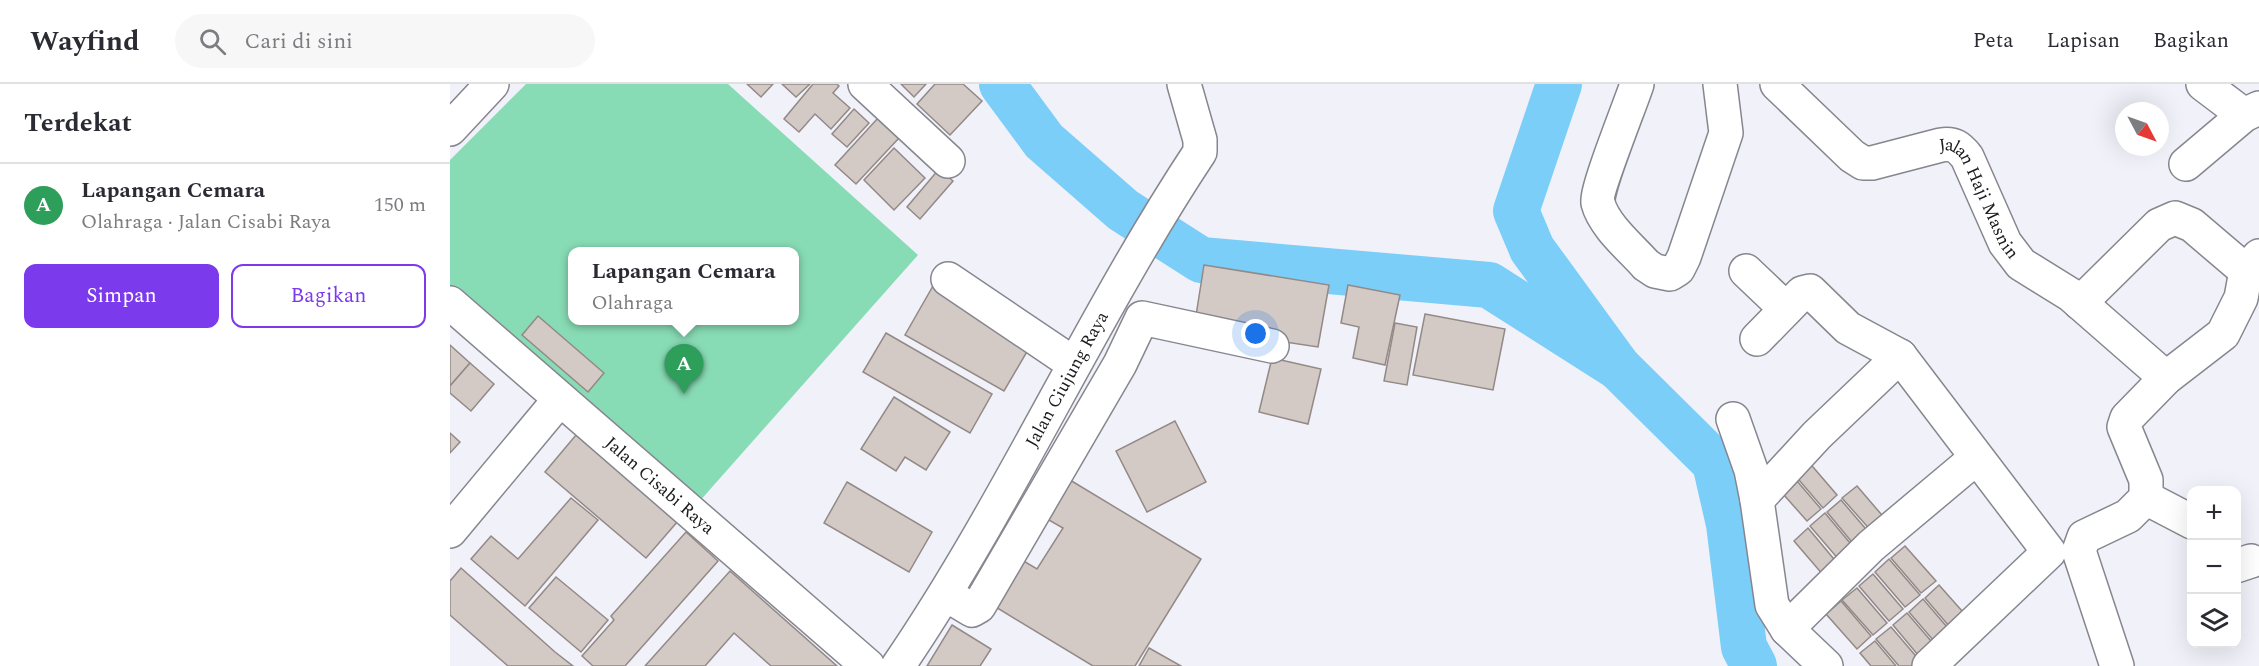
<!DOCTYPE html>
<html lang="id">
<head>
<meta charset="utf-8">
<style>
	:root { --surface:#fff; --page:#f7f7f7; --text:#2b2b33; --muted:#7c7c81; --line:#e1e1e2; --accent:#7c3aed }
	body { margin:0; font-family:Spectral,serif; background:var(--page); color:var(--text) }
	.controls { position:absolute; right:18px; bottom:18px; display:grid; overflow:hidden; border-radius:12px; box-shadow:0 6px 24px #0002 }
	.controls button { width:54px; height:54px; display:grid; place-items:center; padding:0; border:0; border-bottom:2px solid var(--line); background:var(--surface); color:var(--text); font:30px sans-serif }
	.compass { position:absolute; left:1665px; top:18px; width:54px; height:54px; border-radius:50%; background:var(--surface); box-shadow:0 6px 24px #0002; rotate:131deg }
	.you { position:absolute; left:806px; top:250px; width:21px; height:21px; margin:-15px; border:4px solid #fff; border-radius:50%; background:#1a73e8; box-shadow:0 0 0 9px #1a73e833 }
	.badge { display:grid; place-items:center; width:39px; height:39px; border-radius:50%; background:var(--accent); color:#fff; font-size:20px; font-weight:700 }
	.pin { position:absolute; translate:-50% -50px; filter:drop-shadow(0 2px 3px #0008) }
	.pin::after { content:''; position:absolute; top:32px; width:21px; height:18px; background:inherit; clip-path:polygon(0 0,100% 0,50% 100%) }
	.popup { position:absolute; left:118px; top:163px; width:231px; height:78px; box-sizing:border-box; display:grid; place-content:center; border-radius:12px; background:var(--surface); filter:drop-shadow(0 2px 4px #0005); font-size:20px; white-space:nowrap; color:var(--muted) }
	.popup b { font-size:22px; color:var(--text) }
	.popup::after { content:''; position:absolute; left:50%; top:100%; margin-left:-12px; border:12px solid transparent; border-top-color:var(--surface) }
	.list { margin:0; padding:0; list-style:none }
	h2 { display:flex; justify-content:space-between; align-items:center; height:78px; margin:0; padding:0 24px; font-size:26px }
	h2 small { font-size:20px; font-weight:400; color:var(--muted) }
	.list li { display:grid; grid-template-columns:39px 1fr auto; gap:18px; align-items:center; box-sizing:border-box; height:84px; padding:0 24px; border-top:2px solid var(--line) }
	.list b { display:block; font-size:22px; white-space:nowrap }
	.list p { margin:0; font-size:20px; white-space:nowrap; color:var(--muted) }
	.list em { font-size:20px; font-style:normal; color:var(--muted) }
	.actions { display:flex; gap:12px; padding:18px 24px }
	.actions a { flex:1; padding:14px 0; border:2px solid var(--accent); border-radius:12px; text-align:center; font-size:21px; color:var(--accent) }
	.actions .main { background:var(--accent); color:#fff }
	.icon { flex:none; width:33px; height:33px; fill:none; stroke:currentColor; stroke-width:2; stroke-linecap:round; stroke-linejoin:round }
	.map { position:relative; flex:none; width:1809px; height:582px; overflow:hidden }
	header { display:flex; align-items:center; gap:36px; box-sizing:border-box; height:84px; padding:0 30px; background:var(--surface); border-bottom:2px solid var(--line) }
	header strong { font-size:28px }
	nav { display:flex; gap:33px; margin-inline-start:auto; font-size:21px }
	.search { width:420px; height:54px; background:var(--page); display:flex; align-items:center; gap:15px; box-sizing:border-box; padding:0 21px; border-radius:33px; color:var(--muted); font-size:22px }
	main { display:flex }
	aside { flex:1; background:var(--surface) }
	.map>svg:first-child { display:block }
	.green { fill:#88dcb5; fill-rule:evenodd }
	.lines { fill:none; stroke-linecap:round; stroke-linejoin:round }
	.river { stroke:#7acef8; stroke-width:46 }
	.building { fill:#d3c9c5; stroke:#938986; stroke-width:1.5 }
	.minor-casing { stroke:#86868f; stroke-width:36 }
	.minor { stroke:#fff; stroke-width:33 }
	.labels { text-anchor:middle; stroke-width:4.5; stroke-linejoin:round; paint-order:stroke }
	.street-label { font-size:18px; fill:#1b1b1e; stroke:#fff }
</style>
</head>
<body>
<header>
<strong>Wayfind</strong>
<div class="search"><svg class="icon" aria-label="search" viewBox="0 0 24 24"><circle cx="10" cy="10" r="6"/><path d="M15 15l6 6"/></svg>Cari di sini</div>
<nav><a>Peta</a><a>Lapisan</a><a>Bagikan</a></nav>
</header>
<main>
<aside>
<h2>Terdekat<small></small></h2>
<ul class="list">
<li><span class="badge" style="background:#2e9e5b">A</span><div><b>Lapangan Cemara</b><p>Olahraga · Jalan Cisabi Raya</p></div><em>150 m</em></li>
</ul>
<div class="actions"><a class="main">Simpan</a><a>Bagikan</a></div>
</aside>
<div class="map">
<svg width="1809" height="582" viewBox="0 0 1809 582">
	<rect width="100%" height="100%" fill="#f1f1fa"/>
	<path class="green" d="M76 0H278L468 171 248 419 0 202V76ZM123 168H345V236H123Z"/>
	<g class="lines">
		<g class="river">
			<path d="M552 0 594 57 673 126 751 176 1039 201 1168 283"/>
			<path d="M1109 0 1066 127 1082 165 1168 283 1265 379 1279 440 1294 563 1304 582"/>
		</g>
	</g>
	<g class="building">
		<path d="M297 0H323L311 13Z"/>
		<path d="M332 0H360L346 13Z"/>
		<path d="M363 0H387L389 2 383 9 400 24 381 45 365 30 349 48 334 35Z"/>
		<path d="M451 0H476L464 13Z"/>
		<path d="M485 0H513L532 17 500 51 467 20Z"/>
		<path d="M404 25 419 39 397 63 382 50Z"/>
		<path d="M428 34 449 54 406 100 385 81Z"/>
		<path d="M444 64 475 94 444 126 414 96Z"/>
		<path d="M489 85 503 97 470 135 457 123Z"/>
		<path d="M754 181 879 201 868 263 744 244Z"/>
		<path d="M898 201 950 211 935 281 903 274 909 243 891 239Z"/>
		<path d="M483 202 582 259 554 307 455 251Z"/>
		<path d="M975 230 1055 245 1043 306 963 291Z"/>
		<path d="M88 232 154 289 138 308 72 251Z"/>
		<path d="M945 239 967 243 957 301 934 297Z"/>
		<path d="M436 249 542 310 520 349 413 288Z"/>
		<path d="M0 261 20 279 0 302Z"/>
		<path d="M822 274 871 285 858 340 809 328Z"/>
		<path d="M20 279 44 300 21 327 0 309V302Z"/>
		<path d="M444 313 500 348 476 386 455 373 446 387 411 365Z"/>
		<path d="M725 337 756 398 697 428 666 367Z"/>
		<path d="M0 349 10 358 0 369Z"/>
		<path d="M126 351 228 437 196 474 95 388Z"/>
		<path d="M1357 376 1387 411 1373 424 1343 389Z"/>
		<path d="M1341 390 1371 425 1357 437 1326 402Z"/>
		<path d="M620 396 751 475 685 582H643L544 522 572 476 587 485 613 444 597 435Z"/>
		<path d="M397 398 482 448 459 488 374 439Z"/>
		<path d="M1407 402 1437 437 1423 449 1392 414Z"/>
		<path d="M121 414 148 436 75 522 21 475 41 452 68 475Z"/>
		<path d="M1391 416 1421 451 1406 463 1377 428Z"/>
		<path d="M1375 429 1405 465 1390 477 1360 442Z"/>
		<path d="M1358 444 1388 480 1374 492 1344 457Z"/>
		<path d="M236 448 268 477 175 582H143L132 572 164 536 161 532Z"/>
		<path d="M1455 462 1486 497 1471 509 1441 474Z"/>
		<path d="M1439 475 1470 511 1455 523 1425 488Z"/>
		<path d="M11 484 105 568 123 582H58L0 531V497Z"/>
		<path d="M280 487 387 582H321L284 549 255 582H195Z"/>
		<path d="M1423 490 1453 525 1439 537 1409 502Z"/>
		<path d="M106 493 158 536 131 568 79 524Z"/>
		<path d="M1489 501 1520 536 1505 549 1475 514Z"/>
		<path d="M1407 504 1437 539 1423 551 1392 516Z"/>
		<path d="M1473 515 1503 550 1489 563 1459 528Z"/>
		<path d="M1391 517 1421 552 1407 565 1376 530Z"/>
		<path d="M1457 529 1487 564 1473 577 1443 541Z"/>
		<path d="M502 541 541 565 530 582H477Z"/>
		<path d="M1441 543 1471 578 1467 582H1449L1426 555Z"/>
		<path d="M1425 557 1446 582H1421L1410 569Z"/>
		<path d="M699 564 731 582H689Z"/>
	</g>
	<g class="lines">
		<defs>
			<g id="minor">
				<path d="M415 0 498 77"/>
				<path d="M1187 0C1181 19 1145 107 1148 119 1154 142 1181 164 1196 181L1205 187 1220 190 1228 185 1234 173 1276 49 1270 0"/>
				<path id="s1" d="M1327 0 1402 72 1413 79H1422L1491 61C1504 59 1509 63 1517 73L1555 159 1571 180 1621 211 1716 294"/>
				<path d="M1753 0 1794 31"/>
				<path d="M0 45 42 0"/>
				<path d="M1736 80 1794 31 1809 24"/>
				<path d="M1296 187 1336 225"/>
				<path d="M498 195 624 280"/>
				<path id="s2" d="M0 219 418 582"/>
				<path d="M1630 219 1709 141 1725 134 1742 141 1796 187"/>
				<path d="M1307 255 1352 209 1360 207 1398 244 1450 272 1599 468 1479 582"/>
				<path d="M1283 335 1301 386 1307 416 1322 521 1337 545 1376 582"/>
				<path d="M1696 414 1742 438"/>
				<path d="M1307 416 1367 351 1450 272"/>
				<path d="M0 447 110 315"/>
				<path d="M1786 482 1801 477"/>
				<path d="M497 511 522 526 529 522 670 280 692 234 822 262"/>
				<path d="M1337 545 1421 462 1526 374"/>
				<path id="s3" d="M448 582C560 418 640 234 750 68V56L734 0"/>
				<path d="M1667 582 1629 467 1634 453 1678 432 1696 414V396L1674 343 1677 334 1716 294 1773 250 1791 214 1796 187 1809 172"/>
			</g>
		</defs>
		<use href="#minor" class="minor-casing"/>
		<use href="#minor" class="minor"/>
	</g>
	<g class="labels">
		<g class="street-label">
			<text dy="6" stroke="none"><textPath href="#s1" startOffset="267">Jalan Haji Masnin</textPath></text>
			<text dy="6" stroke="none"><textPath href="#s3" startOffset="333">Jalan Ciujung Raya</textPath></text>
			<text dy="6" stroke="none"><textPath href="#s2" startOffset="278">Jalan Cisabi Raya</textPath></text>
		</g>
	</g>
</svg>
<div class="controls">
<button>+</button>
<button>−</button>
<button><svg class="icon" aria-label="layers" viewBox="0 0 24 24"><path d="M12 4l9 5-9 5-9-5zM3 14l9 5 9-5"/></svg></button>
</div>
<svg class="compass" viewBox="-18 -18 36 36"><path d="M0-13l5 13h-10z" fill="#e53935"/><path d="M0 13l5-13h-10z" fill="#7c7c81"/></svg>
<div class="you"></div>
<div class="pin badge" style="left:234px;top:310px;background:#2e9e5b">A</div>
<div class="popup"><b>Lapangan Cemara</b>Olahraga</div>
</div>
</main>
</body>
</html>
